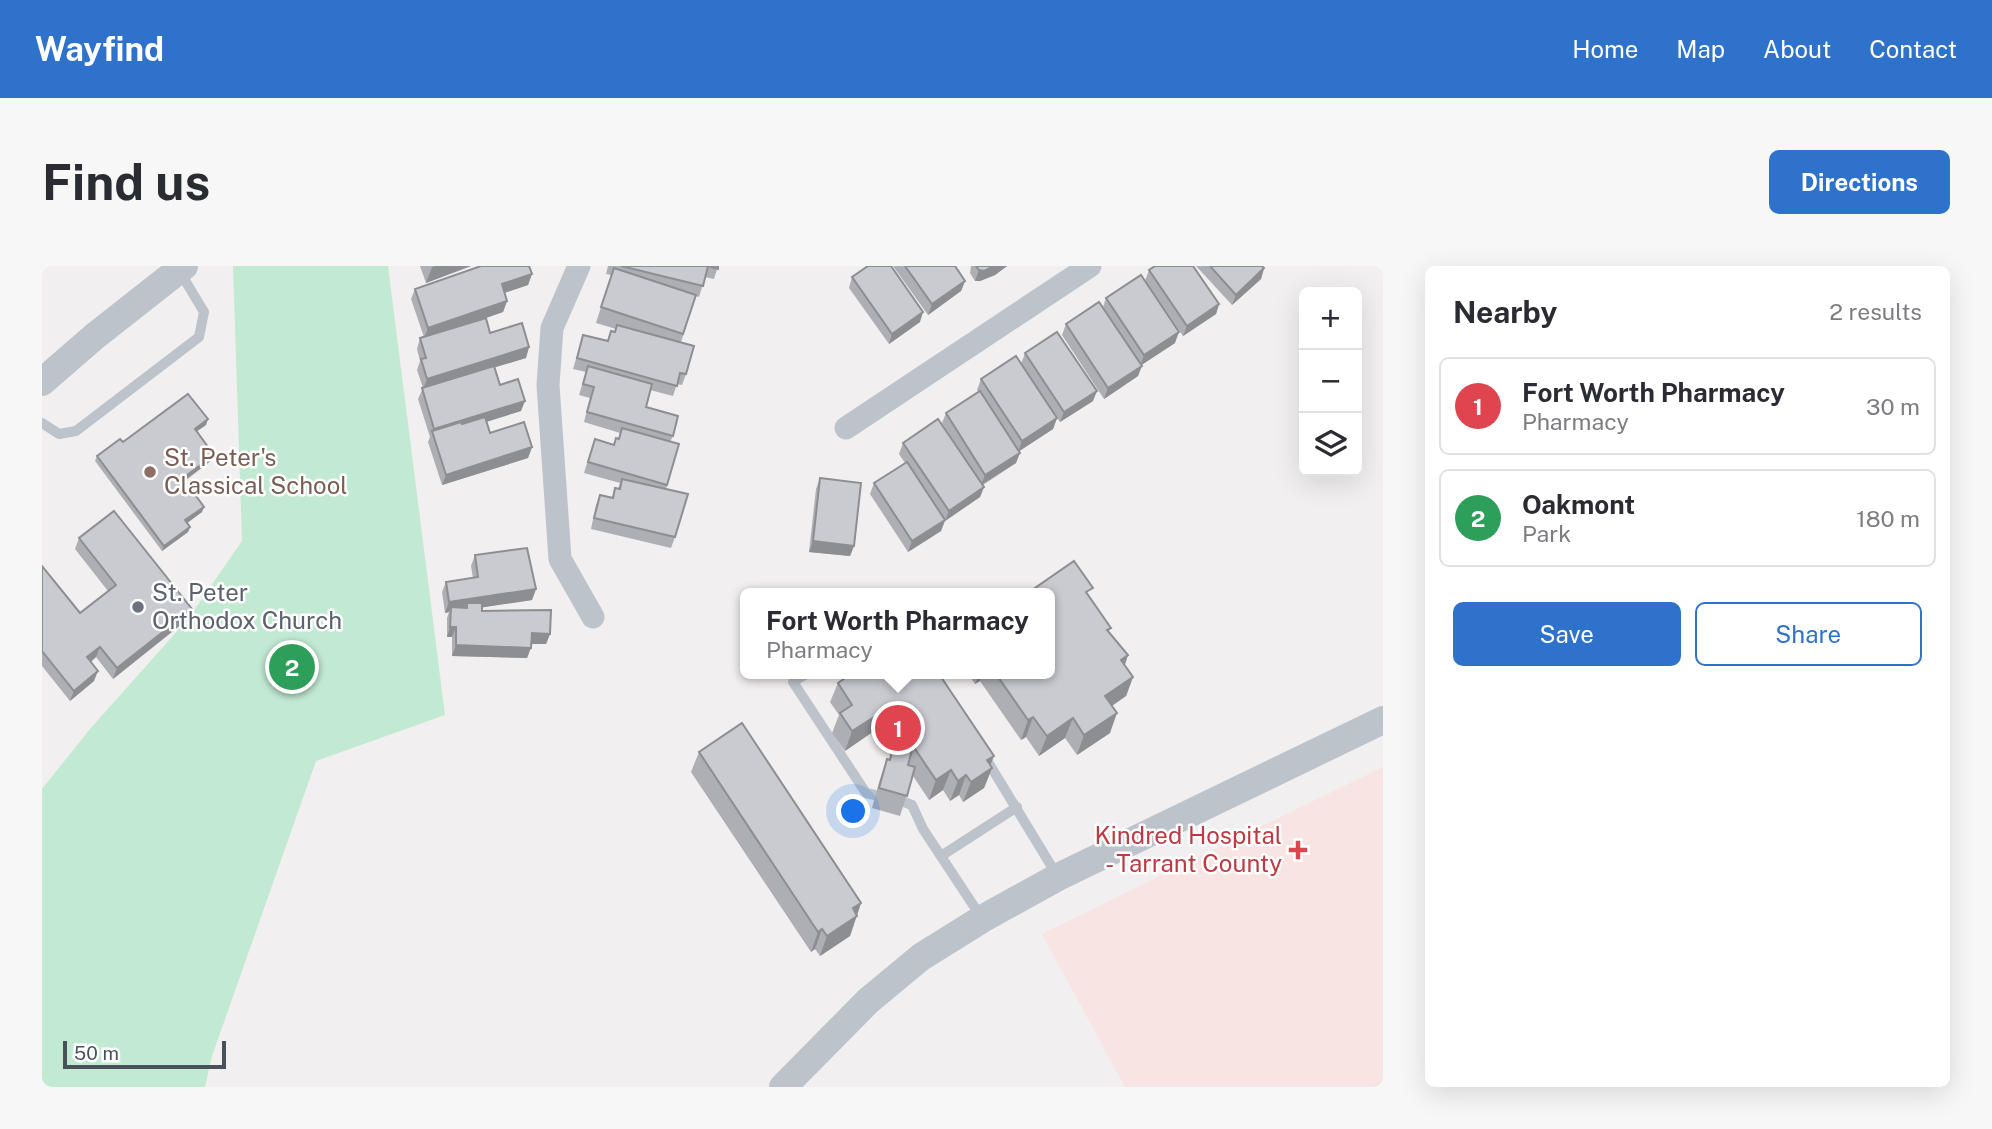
<!DOCTYPE html>
<html lang="en">
<head>
<meta charset="utf-8">
<style>
	:root { --surface:#fff; --page:#f7f7f7; --text:#2b2b33; --muted:#7c7c81; --line:#e1e1e2; --accent:#2e72cb }
	body { margin:0; font-family:"Public Sans",sans-serif; background:var(--page); color:var(--text) }
	.controls { position:absolute; right:21px; top:21px; display:grid; overflow:hidden; border-radius:10px; box-shadow:0 7px 28px #0002 }
	.controls button { width:63px; height:63px; display:grid; place-items:center; padding:0; border:0; border-bottom:2px solid var(--line); background:var(--surface); color:var(--text); font:35px sans-serif }
	.scale { position:absolute; left:21px; bottom:18px; width:163px; box-sizing:border-box; padding-left:7px; border:4px solid #49525a; border-top:0; font-size:19px; line-height:24px; white-space:nowrap; color:#49525a; -webkit-text-stroke:5px #fff; paint-order:stroke }
	.you { position:absolute; left:812px; top:546px; width:24px; height:24px; margin:-18px; border:5px solid #fff; border-radius:50%; background:#1a73e8; box-shadow:0 0 0 10px #1a73e833 }
	.badge { display:grid; place-items:center; width:46px; height:46px; border-radius:50%; background:var(--accent); color:#fff; font-size:23px; font-weight:700 }
	.pin { position:absolute; translate:-50% -50%; border:4px solid #fff; box-shadow:0 2px 7px #0006 }
	.popup { position:absolute; left:698px; top:322px; width:315px; height:91px; box-sizing:border-box; display:grid; place-content:center; border-radius:10px; background:var(--surface); filter:drop-shadow(0 2px 5px #0005); font-size:23px; white-space:nowrap; color:var(--muted) }
	.popup b { font-size:26px; color:var(--text) }
	.popup::after { content:''; position:absolute; left:50%; top:100%; margin-left:-14px; border:14px solid transparent; border-top-color:var(--surface) }
	.list { margin:0; padding:0; list-style:none }
	h2 { display:flex; justify-content:space-between; align-items:center; height:91px; margin:0; padding:0 28px; font-size:30px }
	h2 small { font-size:23px; font-weight:400; color:var(--muted) }
	.list li { display:grid; grid-template-columns:46px 1fr auto; gap:21px; align-items:center; box-sizing:border-box; height:98px; margin:0 14px 14px; padding:0 14px; border:2px solid var(--line); border-radius:10px }
	.list b { display:block; font-size:26px; white-space:nowrap }
	.list p { margin:0; font-size:23px; white-space:nowrap; color:var(--muted) }
	.list em { font-size:23px; font-style:normal; color:var(--muted) }
	.actions { display:flex; gap:14px; padding:21px 28px }
	.actions a { flex:1; padding:16px 0; border:2px solid var(--accent); border-radius:10px; text-align:center; font-size:24px; color:var(--accent) }
	.actions .main { background:var(--accent); color:#fff }
	.icon { flex:none; width:38px; height:38px; fill:none; stroke:currentColor; stroke-width:2; stroke-linecap:round; stroke-linejoin:round }
	.map { position:relative; flex:none; width:1341px; height:821px; overflow:hidden; border-radius:10px }
	header { display:flex; align-items:center; gap:42px; box-sizing:border-box; height:98px; padding:0 35px; background:var(--accent); color:#fff }
	header strong { font-size:33px }
	nav { display:flex; gap:38px; margin-inline-start:auto; font-size:24px }
	.intro { display:flex; align-items:center; justify-content:space-between; box-sizing:border-box; height:168px; padding:0 42px }
	h1 { margin:0; font-size:49px }
	.button { padding:18px 32px; border-radius:10px; background:var(--accent); color:#fff; font-size:24px; font-weight:700 }
	main { display:flex; gap:42px; padding:0 42px }
	aside { flex:1; background:var(--surface); border-radius:10px; box-shadow:0 7px 28px #0002 }
	.map>svg:first-child { display:block }
	.medical { fill:#f8e4e2 }
	.green { fill:#c2ead2 }
	.lines { fill:none; stroke-linecap:round; stroke-linejoin:round }
	.service { stroke:#bcc3ca; stroke-width:10 }
	.minor { stroke:#bcc3ca; stroke-width:23 }
	.tertiary { stroke:#bcc3ca; stroke-width:28 }
	.wall { fill:#adafb4 }
	.shaded-wall { fill:#8d8e92 }
	.building { fill:#c9cbd1; stroke:#8d8e92; stroke-width:2 }
	.education-dot { fill:#8d6e63; stroke:#fff; stroke-width:2.5 }
	.worship-dot { fill:#6b7280; stroke:#fff; stroke-width:2.5 }
	.health-dot { fill:#e0444e; stroke:#fff; stroke-width:2.5 }
	.labels { text-anchor:middle; stroke-width:5; stroke-linejoin:round; paint-order:stroke }
	.education-label { font-size:24px; fill:#785e54; stroke:#fff; text-anchor:start }
	.worship-label { font-size:24px; fill:#5b616d; stroke:#fff; text-anchor:start }
	.health-label { font-size:24px; fill:#be3a42; stroke:#fff; text-anchor:end }
</style>
</head>
<body>
<header>
<strong>Wayfind</strong>
<nav><a>Home</a><a>Map</a><a>About</a><a>Contact</a></nav>
</header>
<div class="intro"><h1>Find us</h1><a class="button">Directions</a></div>
<main>
<div class="map">
<svg width="1341" height="821" viewBox="0 0 1341 821">
	<rect width="100%" height="100%" fill="#f1efef"/>
	<path class="medical" d="M1341 501V821H1083L1000 668Z"/>
	<path class="green" d="M191 0H346L403 449 274 495 170 790 163 821H0V523L48 463 146 353 200 275Z"/>
	<g class="lines">
		<g class="service">
			<path d="M0 157 17 168 34 165 157 71 162 46 138 6"/>
			<path d="M764 408 751 416 824 527 833 529"/>
			<path d="M943 491 1016 611"/>
			<path d="M862 536 870 539 881 563 939 651"/>
			<path d="M899 590 975 541"/>
		</g>
		<g class="minor">
			<path d="M537 0 510 62 506 119 518 293 551 351"/>
			<path d="M804 162 1048 0"/>
		</g>
		<g class="tertiary">
			<path d="M0 116 53 70 142 0"/>
			<path d="M741 821 826 735 879 691 940 653 1016 611 1341 454"/>
		</g>
	</g>
	<g class="wall">
		<path d="M378 0H429L384 17Z"/>
		<path d="M566 0H676L672 13 663 11 657 31 654 30 639 76 644 108 640 119 635 118 631 130 608 124 604 141 631 170 628 176 637 178 624 223 633 271 629 282 549 263 554 239 558 229 570 232 573 222 576 223 578 217 542 207 549 184 553 173 571 179 576 173 578 167 542 156 548 132 537 129 544 106 531 103 541 69 565 75 569 65 573 66 574 63 554 57 569 9 564 8Z"/>
		<path d="M851 0H913L923 15 919 25 886 49Z"/>
		<path d="M929 0H965L953 9 938 15H933L928 7Z"/>
		<path d="M1154 0H1220L1222 2 1219 13 1190 39Z"/>
		<path d="M1107 4 1177 38 1174 48 1141 70 1103 15Z"/>
		<path d="M490 8 486 19 462 27 465 35 461 46 433 56 448 67 487 81 484 92 453 101 458 119 479 145 444 156 448 167 490 181 486 192 400 219 386 176 388 171 376 133 381 122 375 104 378 95 375 83 378 72 382 71 369 33 373 23Z"/>
		<path d="M810 11 878 56 847 78 807 22Z"/>
		<path d="M1064 32 1133 77 1099 99 1096 110 1062 133 1020 69 1024 58 1061 41Z"/>
		<path d="M983 87 1051 135 1018 156 979 98Z"/>
		<path d="M939 113 1015 152 1011 163 977 185 974 197 941 219 942 221 938 231 903 255 899 265 866 286 828 228 832 217 863 197 857 188 861 177 917 184 900 157 904 147 937 126 935 124Z"/>
		<path d="M164 159 155 165 172 189 170 194 143 215 160 246 145 257 148 261 146 266 120 285 53 195 55 190 81 176Z"/>
		<path d="M778 212 812 280 808 290 767 286 774 223Z"/>
		<path d="M37 272 150 343 146 353 71 413 54 391 49 396 52 415 28 435 0 400V300L38 347 66 325 33 283Z"/>
		<path d="M433 289 494 323 490 334 440 341V345L508 368 504 378H489L485 392 410 390V371H405V352L407 346 403 347 400 326 404 316 431 312 429 300Z"/>
		<path d="M993 322 1047 331 1067 366 1086 389 1083 399 1091 411 1084 430 1070 440 1068 467 1035 489 1023 472 997 490 984 471 979 474 938 415 933 418 926 408H1008V327H991Z"/>
		<path d="M796 417 948 500 950 502 942 522 921 536 917 529 908 535 901 524 887 534 871 510 858 550 830 542 838 513 845 493H847L848 489 832 465 803 485 790 467 797 449 788 436Z"/>
		<path d="M657 486 819 637 808 670 778 690 773 683 769 686 649 506Z"/>
	</g>
	<g class="shaded-wall">
		<path d="M393 0H429L384 17 390 1Z"/>
		<path d="M952 0H965L953 9 938 15H933L937 4Z"/>
		<path d="M1222 2 1219 13 1190 39 1194 29Z"/>
		<path d="M490 8 486 19 456 29 460 18Z"/>
		<path d="M923 15 919 25 886 49 890 38Z"/>
		<path d="M465 35 461 46 382 73 386 62Z"/>
		<path d="M1177 38 1174 48 1141 70 1145 60Z"/>
		<path d="M881 46 878 56 847 78 850 68Z"/>
		<path d="M1137 66 1133 77 1098 100 1102 89Z"/>
		<path d="M487 81 484 92 381 123 385 113Z"/>
		<path d="M1100 100 1096 110 1062 133 1066 122Z"/>
		<path d="M1055 125 1051 135 1018 156 1022 146Z"/>
		<path d="M483 135 479 145 392 172 391 168 392 163Z"/>
		<path d="M1015 152 1011 163 976 186 980 175Z"/>
		<path d="M166 153 164 159 151 168 153 163Z"/>
		<path d="M490 181 486 192 400 219 404 209Z"/>
		<path d="M978 187 974 197 939 219 943 209Z"/>
		<path d="M172 189 170 194 139 217 141 212Z"/>
		<path d="M942 221 938 231 903 255 907 245Z"/>
		<path d="M162 241 160 246 141 260 143 254Z"/>
		<path d="M903 254 899 265 866 286 870 275Z"/>
		<path d="M148 261 146 266 120 285 122 280Z"/>
		<path d="M771 275 812 280 808 290 767 286Z"/>
		<path d="M494 323 490 334 424 344 425 337 422 344 409 341 407 346 403 347 407 336Z"/>
		<path d="M150 343 146 353 71 413 75 402Z"/>
		<path d="M408 361H414L410 371H405Z"/>
		<path d="M490 367 508 368 504 378H486Z"/>
		<path d="M414 379 489 382 485 392 410 390Z"/>
		<path d="M58 381 54 391 41 402 45 391Z"/>
		<path d="M1086 389 1079 409V394Z"/>
		<path d="M56 405 52 415 28 435 32 425Z"/>
		<path d="M937 408H940L938 415 933 418Z"/>
		<path d="M1091 411 1084 430 1056 449 1063 430Z"/>
		<path d="M840 446 832 465 803 485 810 465Z"/>
		<path d="M1075 447 1068 467 1035 489 1042 469Z"/>
		<path d="M991 451 984 471 979 474 986 454Z"/>
		<path d="M1031 452 1023 472 997 490 1005 470Z"/>
		<path d="M952 490 947 503 950 502 942 522 921 536 929 516 945 494Z"/>
		<path d="M909 504 901 524 887 534 894 514Z"/>
		<path d="M924 509 917 529 908 535 916 515Z"/>
		<path d="M819 637 808 670 778 690 785 670 811 642Z"/>
		<path d="M780 663 773 683 769 686 776 666Z"/>
	</g>
	<g class="building">
		<path d="M439 0H487L490 8 460 18 465 35 386 62 373 23Z"/>
		<path d="M579 0H676V3L666 0 661 20Z"/>
		<path d="M826 0H849L881 46 850 68 810 11Z"/>
		<path d="M863 0H913L923 15 890 38Z"/>
		<path d="M934 0H952L942 5 937 4Z"/>
		<path d="M1113 0H1151L1177 38 1145 60 1107 4Z"/>
		<path d="M1168 0H1220L1222 2 1194 29Z"/>
		<path d="M572 2 654 29 641 68 559 41Z"/>
		<path d="M1099 9 1137 66 1102 89 1064 32Z"/>
		<path d="M1057 36 1100 100 1066 122 1024 58Z"/>
		<path d="M444 52 448 67 480 57 487 81 385 113 379 93 384 92 378 72Z"/>
		<path d="M575 59 652 80 644 108 638 107 635 120 535 92 541 69 566 75 569 65 573 66Z"/>
		<path d="M1015 66 1055 125 1022 146 983 87Z"/>
		<path d="M974 90 1015 152 980 175 939 113Z"/>
		<path d="M452 100 458 119 476 113 483 135 392 163 380 122Z"/>
		<path d="M546 100 610 118 604 141 636 150 631 170 545 146 552 121 541 118Z"/>
		<path d="M938 125 978 187 943 209 904 147Z"/>
		<path d="M146 128 166 153 153 163 172 189 141 212 162 241 143 254 148 261 122 280 55 190 78 173 81 176Z"/>
		<path d="M443 151 448 167 482 156 490 181 404 209 390 165 419 156 420 158Z"/>
		<path d="M896 153 942 221 907 245 861 177Z"/>
		<path d="M580 162 637 178 625 219 546 196 553 173 572 179 574 172 577 173Z"/>
		<path d="M865 196 903 254 870 275 832 217Z"/>
		<path d="M778 212 819 217 812 280 771 275Z"/>
		<path d="M580 213 646 228 633 271 552 252 558 229 571 232 573 222 578 223Z"/>
		<path d="M72 245 150 343 75 402 58 381 45 391 56 405 32 425 0 385V300L38 347 74 319 37 272Z"/>
		<path d="M485 282 494 323 407 336 404 316 436 311 433 289Z"/>
		<path d="M1032 295 1051 322 1044 326 1069 362 1065 364 1086 389 1079 394 1091 411 1063 430 1075 447 1042 469 1031 452 1005 470 991 451 986 454 954 408H1008V327H997L993 322Z"/>
		<path d="M425 337H440V345L509 344 508 368 490 367 489 382 414 379V361H408L409 341 425 342Z"/>
		<path d="M809 408H897L952 490 945 494 950 502 929 516 924 509 916 515 909 504 894 514 871 480 866 499 873 501 865 530 837 522 845 493 848 494 855 469 840 446 810 465 798 447 810 439 796 417Z"/>
		<path d="M700 457 819 637 811 642 815 650 785 670 780 663 776 666 657 486Z"/>
	</g>
	<circle class="education-dot" cx="108" cy="206" r="7"/>
	<circle class="worship-dot" cx="96" cy="341" r="7"/>
	<path class="health-dot" d="M1252.5 573.5h7v7h7v7h-7v7h-7v-7h-7v-7h7z"/>
	<g class="labels">
		<g class="education-label">
			<text x="122" y="200">St. Peter's<tspan x="122" dy="28">Classical School</tspan></text>
		</g>
		<g class="worship-label">
			<text x="110" y="335">St. Peter<tspan x="110" dy="28">Orthodox Church</tspan></text>
		</g>
		<g class="health-label">
			<text x="1240" y="578">Kindred Hospital<tspan x="1240" dy="28">- Tarrant County</tspan></text>
		</g>
	</g>
</svg>
<div class="controls">
<button>+</button>
<button>−</button>
<button><svg class="icon" aria-label="layers" viewBox="0 0 24 24"><path d="M12 4l9 5-9 5-9-5zM3 14l9 5 9-5"/></svg></button>
</div>
<div class="scale">50 m</div>
<div class="you"></div>
<div class="pin badge" style="left:856px;top:462px;background:#e0444e">1</div>
<div class="popup"><b>Fort Worth Pharmacy</b>Pharmacy</div>
<div class="pin badge" style="left:250px;top:401px;background:#2e9e5b">2</div>
</div>
<aside>
<h2>Nearby<small>2 results</small></h2>
<ul class="list">
<li><span class="badge" style="background:#e0444e">1</span><div><b>Fort Worth Pharmacy</b><p>Pharmacy</p></div><em>30 m</em></li>
<li><span class="badge" style="background:#2e9e5b">2</span><div><b>Oakmont</b><p>Park</p></div><em>180 m</em></li>
</ul>
<div class="actions"><a class="main">Save</a><a>Share</a></div>
</aside>
</main>
</body>
</html>
